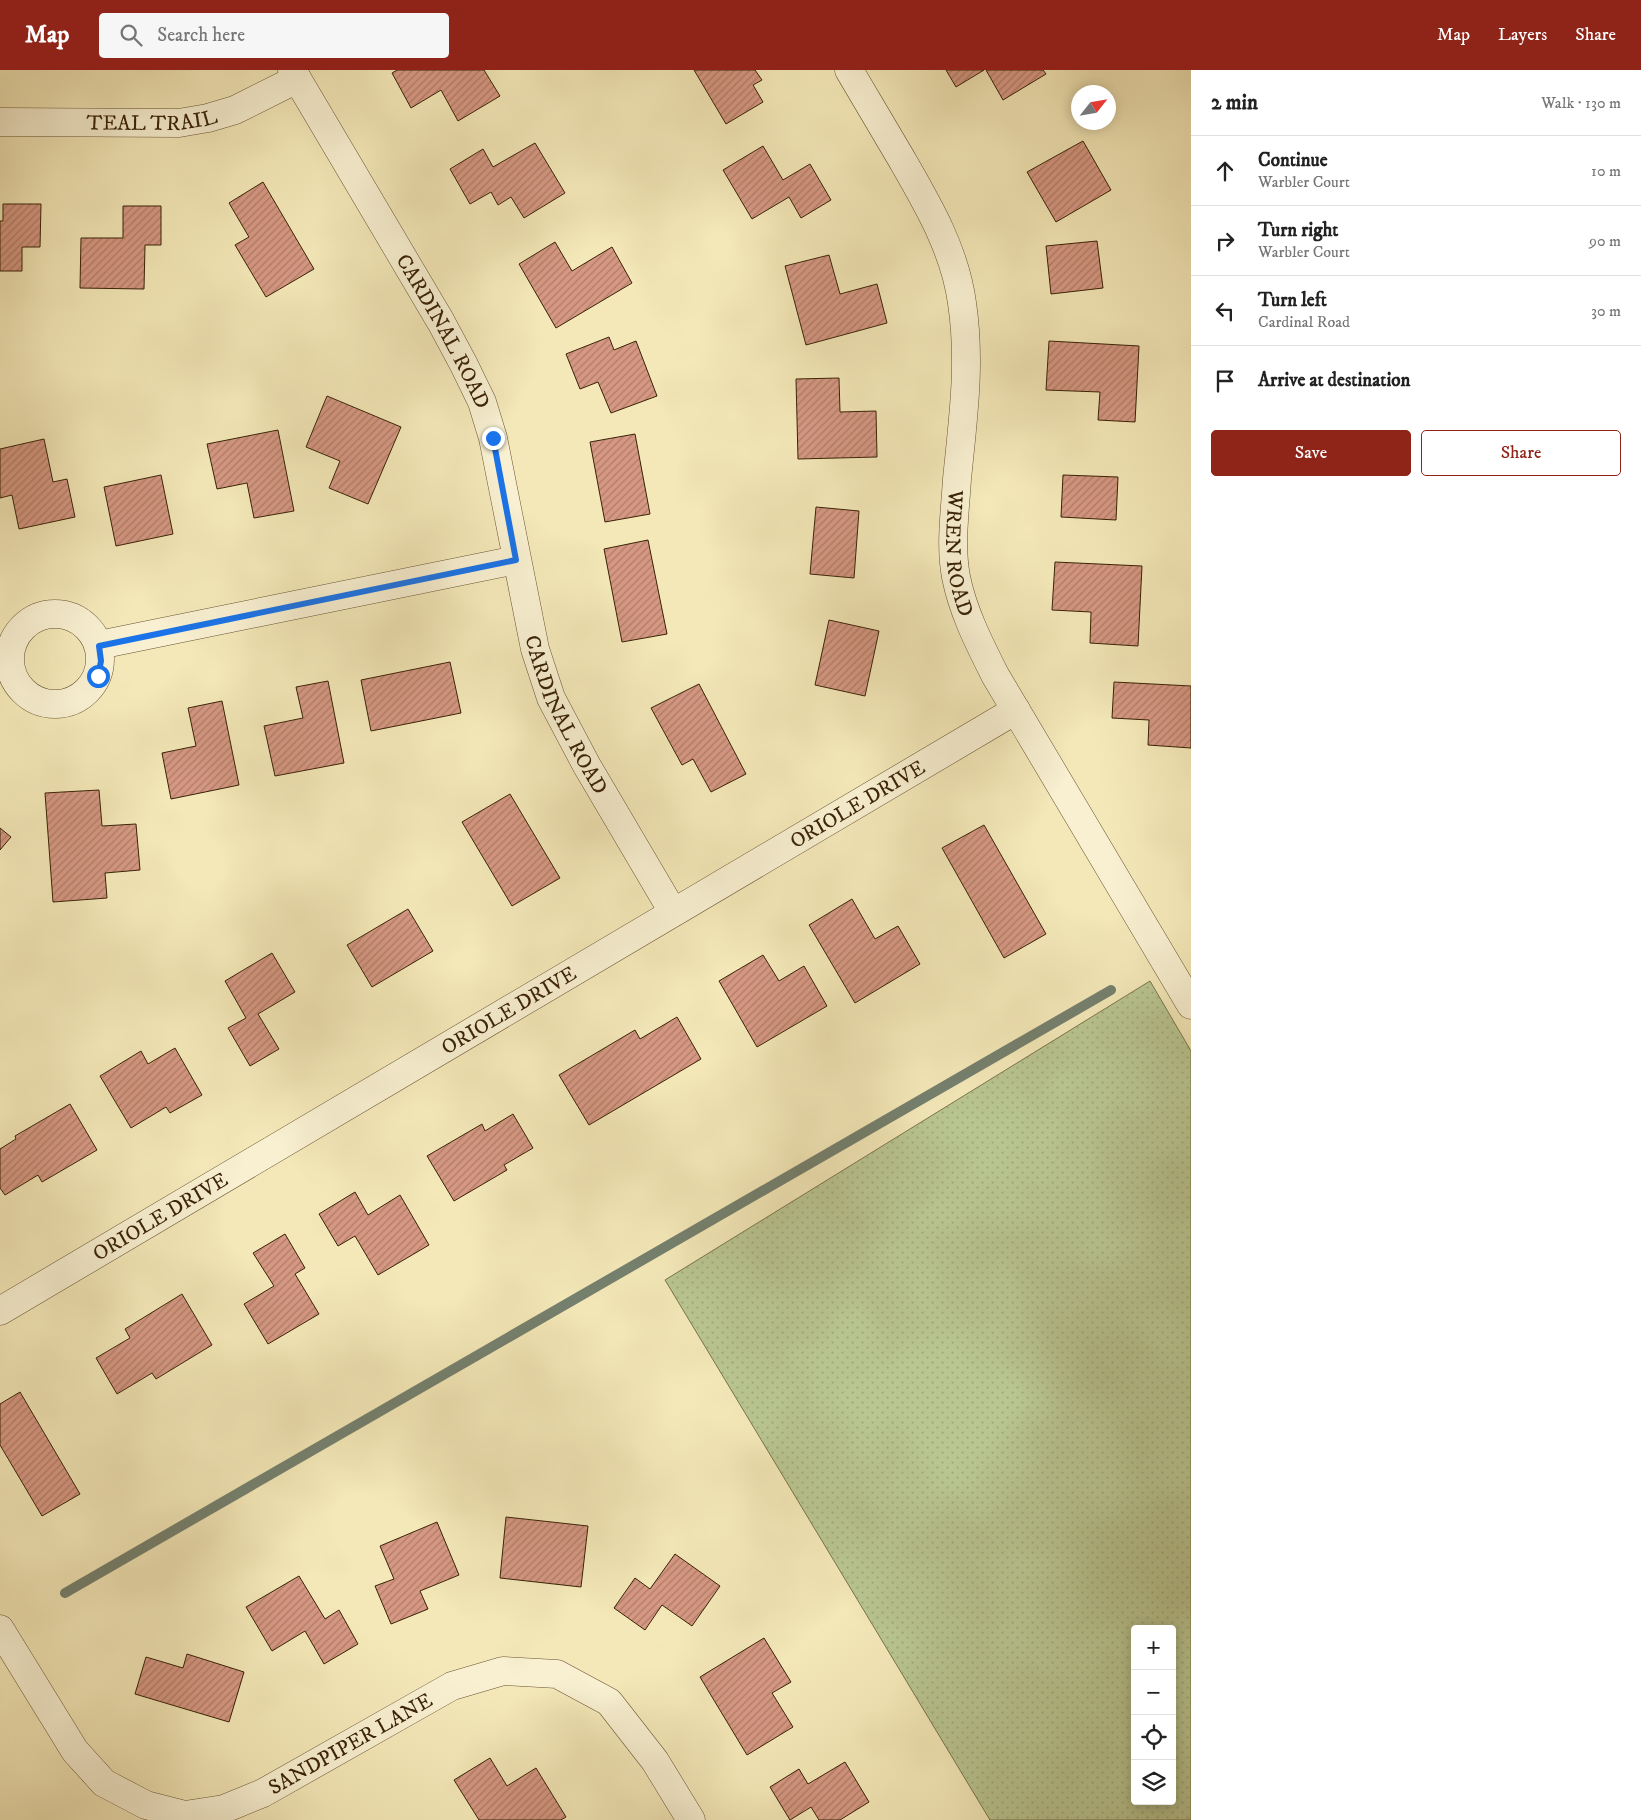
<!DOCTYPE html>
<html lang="en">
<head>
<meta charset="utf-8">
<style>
	:root { --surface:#fff; --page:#f6f6f6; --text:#222; --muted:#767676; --line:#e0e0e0; --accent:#8f2418 }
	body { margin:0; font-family:"IM FELL DW Pica",serif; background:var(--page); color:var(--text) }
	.controls { position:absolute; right:15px; bottom:15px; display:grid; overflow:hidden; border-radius:5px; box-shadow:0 2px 12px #0003 }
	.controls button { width:45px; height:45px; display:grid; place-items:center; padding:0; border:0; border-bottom:1px solid var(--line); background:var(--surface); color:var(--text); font:25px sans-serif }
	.compass { position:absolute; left:1071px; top:15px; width:45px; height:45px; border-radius:50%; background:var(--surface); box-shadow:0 2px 12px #0003; rotate:59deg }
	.stop { position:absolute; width:15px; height:15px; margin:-11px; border:4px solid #1a73e8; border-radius:50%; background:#fff }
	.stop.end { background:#1a73e8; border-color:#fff; box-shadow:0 1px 5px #0008 }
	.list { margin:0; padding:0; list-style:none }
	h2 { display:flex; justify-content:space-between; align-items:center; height:65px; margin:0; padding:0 20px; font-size:21px }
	h2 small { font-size:16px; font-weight:400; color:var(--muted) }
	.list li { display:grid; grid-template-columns:32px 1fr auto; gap:15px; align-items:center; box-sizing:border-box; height:70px; padding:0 20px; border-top:1px solid var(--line) }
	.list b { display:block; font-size:19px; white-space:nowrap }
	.list p { margin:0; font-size:16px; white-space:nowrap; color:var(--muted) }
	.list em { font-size:16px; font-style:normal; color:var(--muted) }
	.actions { display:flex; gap:10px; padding:15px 20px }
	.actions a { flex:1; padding:11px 0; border:1px solid var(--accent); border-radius:5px; text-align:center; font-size:18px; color:var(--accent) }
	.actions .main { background:var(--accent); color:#fff }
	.icon { flex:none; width:28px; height:28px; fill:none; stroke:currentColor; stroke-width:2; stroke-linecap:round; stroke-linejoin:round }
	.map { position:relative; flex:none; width:1191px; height:1750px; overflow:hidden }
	header { display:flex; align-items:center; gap:30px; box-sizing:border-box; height:70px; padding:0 25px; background:var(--accent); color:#fff }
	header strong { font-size:24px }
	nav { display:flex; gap:28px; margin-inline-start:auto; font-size:18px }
	.search { width:350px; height:45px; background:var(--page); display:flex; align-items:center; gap:12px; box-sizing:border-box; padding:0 18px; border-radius:5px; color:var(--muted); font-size:19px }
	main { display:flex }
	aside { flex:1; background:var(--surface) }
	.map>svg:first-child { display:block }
	.grass { fill:url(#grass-dots); stroke:#79744c; fill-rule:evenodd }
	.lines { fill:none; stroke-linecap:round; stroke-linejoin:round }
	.stream { stroke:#74806e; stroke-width:10 }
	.building { fill:url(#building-hatch); stroke:#392206 }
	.minor-casing { stroke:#685432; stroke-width:29 }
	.minor { stroke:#f8f0d1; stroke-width:28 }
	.route { stroke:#1a73e8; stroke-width:6 }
	.labels { text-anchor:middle; stroke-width:4; stroke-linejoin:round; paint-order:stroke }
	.street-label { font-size:21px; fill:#392206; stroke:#f8f0d1 }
</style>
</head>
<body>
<header>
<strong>Map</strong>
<div class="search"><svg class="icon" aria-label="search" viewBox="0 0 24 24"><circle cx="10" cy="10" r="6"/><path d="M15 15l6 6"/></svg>Search here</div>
<nav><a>Map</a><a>Layers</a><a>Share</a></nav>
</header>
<main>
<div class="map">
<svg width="1191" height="1750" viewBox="0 0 1191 1750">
	<defs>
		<pattern id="grass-dots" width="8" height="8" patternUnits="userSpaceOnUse" patternTransform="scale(1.25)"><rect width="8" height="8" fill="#b9c691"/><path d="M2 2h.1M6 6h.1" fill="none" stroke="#a0aa7c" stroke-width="1.8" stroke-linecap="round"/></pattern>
		<pattern id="building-hatch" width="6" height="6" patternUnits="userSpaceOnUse" patternTransform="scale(1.25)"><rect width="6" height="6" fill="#d69883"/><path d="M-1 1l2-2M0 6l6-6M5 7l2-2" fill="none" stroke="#af7c69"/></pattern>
	</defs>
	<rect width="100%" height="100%" fill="#f4e8b8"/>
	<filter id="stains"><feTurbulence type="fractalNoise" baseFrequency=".004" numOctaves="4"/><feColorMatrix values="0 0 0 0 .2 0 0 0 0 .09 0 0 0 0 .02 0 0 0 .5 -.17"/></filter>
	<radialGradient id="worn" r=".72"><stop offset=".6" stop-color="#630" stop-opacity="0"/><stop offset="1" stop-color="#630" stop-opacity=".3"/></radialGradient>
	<path class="grass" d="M1150 911 1191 981V1750H990L665 1210ZM1135 1559H1172V1731H1135Z"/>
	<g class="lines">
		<path class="stream" d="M65 1523 1111 920"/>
	</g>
	<g class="building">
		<path d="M397 0H484L500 26 458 51 441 20 411 38 392 3Z"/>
		<path d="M694 0H755L762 10 753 15 763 32 726 54Z"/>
		<path d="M946 0H984L956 17Z"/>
		<path d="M986 0H1043L1046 4 1003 30Z"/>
		<path d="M1083 71 1111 120 1056 152 1027 102Z"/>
		<path d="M535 73 565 123 524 148 511 127 498 135 491 122 470 134 450 99 483 79 493 97Z"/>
		<path d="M763 76 783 110 810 94 831 130 801 148 789 127 752 149 723 100Z"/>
		<path d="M263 112 314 199 266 227 235 175 249 167 229 133Z"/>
		<path d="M3 134H41L40 177H22V201H0V151H3Z"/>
		<path d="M123 136H161V175H145L144 219 80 218 81 168H123Z"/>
		<path d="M1097 171 1103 218 1051 224 1046 176Z"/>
		<path d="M555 172 572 201 612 177 632 213 556 258 519 194Z"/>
		<path d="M829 185 840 224 877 214 887 253 806 275 785 196Z"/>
		<path d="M609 267 614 280 636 271 657 326 611 343 598 312 580 319 566 284Z"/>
		<path d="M1049 271 1139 276 1135 352 1098 350 1100 322 1046 320Z"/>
		<path d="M839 308 840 342 876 341 877 387 798 389 796 309Z"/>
		<path d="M327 326 401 357 368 434 329 418 340 391 306 377Z"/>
		<path d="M278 360 294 441 254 448 247 413 217 419 207 374Z"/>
		<path d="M635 364 650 444 605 452 590 372Z"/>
		<path d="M44 369 53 412 67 409 75 447 19 459 12 425 0 428V379Z"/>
		<path d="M161 405 173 464 116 476 104 417Z"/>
		<path d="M1063 405 1118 407 1116 450 1061 447Z"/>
		<path d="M816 437 859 441 854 508 810 504Z"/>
		<path d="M648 470 667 564 622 572 604 479Z"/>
		<path d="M1055 492 1142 496 1138 576 1090 573 1091 542 1052 540Z"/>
		<path d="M829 550 879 561 865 626 815 615Z"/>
		<path d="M450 592 461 643 371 661 361 610Z"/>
		<path d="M328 611 344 693 275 706 264 656 303 648 296 617Z"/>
		<path d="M1114 612 1191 616V678L1148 675 1149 650 1112 648Z"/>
		<path d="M699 614 746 704 711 722 693 689 682 695 651 638Z"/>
		<path d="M222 631 239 715 171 729 162 683 196 676 188 638Z"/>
		<path d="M99 720 102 756 136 754 140 800 105 803 107 828 53 832 45 723Z"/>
		<path d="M510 724 560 808 512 836 462 752Z"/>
		<path d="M984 755 1046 864 1004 888 942 778Z"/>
		<path d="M0 758 11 767 0 780Z"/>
		<path d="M852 829 875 869 898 856 920 894 855 933 809 855Z"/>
		<path d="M408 839 433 881 372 917 347 875Z"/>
		<path d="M272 883 295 922 258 944 279 979 250 996 228 958 246 948 225 911Z"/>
		<path d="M763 885 779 911 804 896 827 936 757 977 719 911Z"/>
		<path d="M677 947 701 989 589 1055 559 1005 635 960 640 969Z"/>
		<path d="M175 978 202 1025 170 1043 166 1037 131 1058 100 1006 141 981 148 994Z"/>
		<path d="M70 1034 97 1080 42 1112 38 1105 5 1125 0 1118V1079L16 1069 15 1066Z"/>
		<path d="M513 1044 533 1078 504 1095 507 1100 454 1131 427 1086 482 1054 485 1061Z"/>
		<path d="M355 1122 368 1145 400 1125 429 1175 378 1205 355 1166 338 1176 319 1144Z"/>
		<path d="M285 1164 305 1198 295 1204 319 1244 268 1274 244 1234 274 1216 253 1183Z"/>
		<path d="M182 1224 212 1275 156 1309 152 1303 117 1324 96 1288 130 1268 125 1259Z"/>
		<path d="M20 1322 80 1424 42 1446 0 1375V1334Z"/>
		<path d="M506 1447 588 1456 581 1517 500 1508Z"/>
		<path d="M437 1452 459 1505 420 1521 428 1539 391 1554 375 1516 394 1509 380 1476Z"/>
		<path d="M675 1484 720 1516 692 1556 662 1535 645 1560 614 1538 635 1508 650 1519Z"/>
		<path d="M299 1506 325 1549 339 1540 358 1574 324 1594 305 1561 272 1581 246 1537Z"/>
		<path d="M764 1568 791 1612 772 1623 793 1657 747 1685 700 1607Z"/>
		<path d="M187 1584 244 1602 229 1652 135 1624 146 1587 183 1598Z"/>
		<path d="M490 1688 507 1716 536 1698 566 1747 561 1750H479L454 1710Z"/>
		<path d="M845 1692 869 1732 840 1750H819L811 1737 790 1750 770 1717 799 1699 808 1714Z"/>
	</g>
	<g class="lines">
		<defs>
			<g id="minor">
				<path id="s1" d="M292 0 441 252 464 295 482 332 493 368 535 579 551 628 587 696 673 842"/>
				<path id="s2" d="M849 0C866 29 884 59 901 88 927 133 955 180 962 233 971 293 963 349 957 409 955 442 950 475 956 507 963 542 979 573 995 605L1191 935"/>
				<path id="s3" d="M0 52 179 53 208 48 235 40 297 9"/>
				<circle cx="55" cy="589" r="45"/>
				<path d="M99 575 516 490"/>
				<path id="s4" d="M0 1241 1016 640"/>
				<path id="s5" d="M0 1559 75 1681 104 1713 146 1735 185 1745 224 1739 263 1723 452 1616 503 1601 557 1604 609 1632 655 1691 691 1750"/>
			</g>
		</defs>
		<use href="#minor" class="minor-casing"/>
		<use href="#minor" class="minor"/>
	</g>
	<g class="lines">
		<path class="route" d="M98 606 101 591 99 576 516 490 493 368"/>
	</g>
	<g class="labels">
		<g class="street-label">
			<text dy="7" stroke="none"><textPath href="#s3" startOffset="152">TEAL TRAIL</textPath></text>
			<text dy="7" stroke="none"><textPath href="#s1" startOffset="302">CARDINAL ROAD</textPath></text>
			<text dy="7" stroke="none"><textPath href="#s2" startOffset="512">WREN ROAD</textPath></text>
			<text dy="7" stroke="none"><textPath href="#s1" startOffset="708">CARDINAL ROAD</textPath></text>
			<text dy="7" stroke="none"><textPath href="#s4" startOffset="996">ORIOLE DRIVE</textPath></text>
			<text dy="7" stroke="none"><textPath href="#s4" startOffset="591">ORIOLE DRIVE</textPath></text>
			<text dy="7" stroke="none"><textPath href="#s4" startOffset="186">ORIOLE DRIVE</textPath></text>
			<text dy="7" stroke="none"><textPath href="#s5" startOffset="456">SANDPIPER LANE</textPath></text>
		</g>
	</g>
	<rect width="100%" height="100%" filter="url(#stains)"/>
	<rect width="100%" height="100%" fill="url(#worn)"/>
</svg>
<div class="controls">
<button>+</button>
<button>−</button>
<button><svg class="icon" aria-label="locate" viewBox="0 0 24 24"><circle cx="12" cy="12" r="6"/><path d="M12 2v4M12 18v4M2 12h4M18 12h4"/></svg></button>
<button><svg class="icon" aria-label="layers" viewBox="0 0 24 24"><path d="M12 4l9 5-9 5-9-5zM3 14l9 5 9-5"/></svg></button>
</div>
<svg class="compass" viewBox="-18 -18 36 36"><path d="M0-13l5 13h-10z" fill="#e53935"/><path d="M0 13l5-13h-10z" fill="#767676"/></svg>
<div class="stop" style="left:98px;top:606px"></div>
<div class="stop end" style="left:493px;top:368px"></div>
</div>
<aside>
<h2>2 min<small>Walk · 130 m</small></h2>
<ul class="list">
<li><svg class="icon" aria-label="ahead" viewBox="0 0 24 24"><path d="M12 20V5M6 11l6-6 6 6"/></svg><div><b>Continue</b><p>Warbler Court</p></div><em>10 m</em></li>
<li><svg class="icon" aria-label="right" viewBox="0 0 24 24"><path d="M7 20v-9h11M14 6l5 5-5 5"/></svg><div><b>Turn right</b><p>Warbler Court</p></div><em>90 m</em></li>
<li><svg class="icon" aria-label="left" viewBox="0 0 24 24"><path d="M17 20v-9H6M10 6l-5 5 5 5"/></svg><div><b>Turn left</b><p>Cardinal Road</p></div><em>30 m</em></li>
<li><svg class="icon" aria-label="arrive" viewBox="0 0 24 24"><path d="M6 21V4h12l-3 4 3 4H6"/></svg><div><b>Arrive at destination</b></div></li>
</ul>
<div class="actions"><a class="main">Save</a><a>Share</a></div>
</aside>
</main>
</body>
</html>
